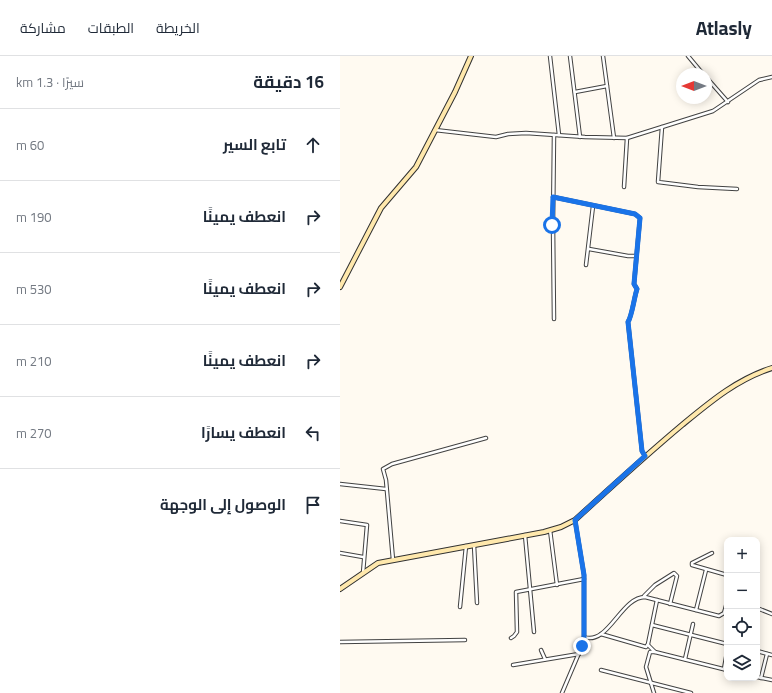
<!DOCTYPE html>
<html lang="ar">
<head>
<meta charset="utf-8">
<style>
	:root { --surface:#fff; --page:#f2f2f3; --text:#1f2937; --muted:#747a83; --line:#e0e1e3 }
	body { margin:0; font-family:Georgia,Cairo,serif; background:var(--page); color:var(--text); direction:rtl }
	.controls { position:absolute; right:12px; bottom:12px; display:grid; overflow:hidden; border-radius:8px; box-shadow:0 2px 10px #0003 }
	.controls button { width:36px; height:36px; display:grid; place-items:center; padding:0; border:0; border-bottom:1px solid var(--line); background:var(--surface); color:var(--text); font:20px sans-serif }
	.compass { position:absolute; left:336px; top:12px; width:36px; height:36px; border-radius:50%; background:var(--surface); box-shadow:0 2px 10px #0003; rotate:270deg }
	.stop { position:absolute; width:12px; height:12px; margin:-9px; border:3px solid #1a73e8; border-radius:50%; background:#fff }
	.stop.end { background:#1a73e8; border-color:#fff; box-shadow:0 1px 4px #0008 }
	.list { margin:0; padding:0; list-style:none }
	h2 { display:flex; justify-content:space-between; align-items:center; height:52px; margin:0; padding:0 16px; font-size:17px }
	h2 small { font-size:13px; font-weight:400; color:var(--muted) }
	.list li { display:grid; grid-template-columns:26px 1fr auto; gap:12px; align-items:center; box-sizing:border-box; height:72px; padding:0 16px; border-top:1px solid var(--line) }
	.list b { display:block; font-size:15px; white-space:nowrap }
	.list em { font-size:13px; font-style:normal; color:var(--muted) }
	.icon { flex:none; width:22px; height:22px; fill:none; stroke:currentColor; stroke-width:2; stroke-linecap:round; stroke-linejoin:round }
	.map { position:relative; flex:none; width:432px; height:637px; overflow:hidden; direction:ltr }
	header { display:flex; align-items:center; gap:24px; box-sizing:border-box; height:56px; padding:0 20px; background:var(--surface); border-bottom:1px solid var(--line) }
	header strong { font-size:19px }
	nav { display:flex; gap:22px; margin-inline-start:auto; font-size:14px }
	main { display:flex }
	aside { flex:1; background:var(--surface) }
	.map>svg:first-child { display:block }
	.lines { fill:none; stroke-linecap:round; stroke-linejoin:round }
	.street-casing { stroke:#424242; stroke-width:4.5 }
	.secondary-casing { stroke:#313131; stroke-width:6 }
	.street { stroke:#fff; stroke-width:2.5 }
	.secondary { stroke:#ffe8ac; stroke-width:4 }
	.route { stroke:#1a73e8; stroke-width:5 }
</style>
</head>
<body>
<header>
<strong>Atlasly</strong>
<nav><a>الخريطة</a><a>الطبقات</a><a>مشاركة</a></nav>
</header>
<main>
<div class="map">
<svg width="432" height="637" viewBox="0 0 432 637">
	<rect width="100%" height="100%" fill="#fffaf1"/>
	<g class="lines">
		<defs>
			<g id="street">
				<path d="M210 0 219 79"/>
				<path d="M230 0 240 81"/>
				<path d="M263 0 274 82"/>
				<path d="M348 0 363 18"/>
				<path d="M366 21 388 46"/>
				<path d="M235 36 267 30"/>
				<path d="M322 71 318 126 358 131 397 133"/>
				<path d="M95 74 156 81 168 78 186 77 245 81 287 82 373 55 419 24 432 21"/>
				<path d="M214 79 213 169 214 263"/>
				<path d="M284 131 287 82"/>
				<path d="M213 141 295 158 300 162 294 228 297 233C294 242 292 260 288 266L302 395 305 400"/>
				<path d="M249 193 288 200H296"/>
				<path d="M246 209 253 150"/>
				<path d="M0 428 46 433"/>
				<path d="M0 465 27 469 23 517"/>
				<path d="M210 474 217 529"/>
				<path d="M185 479 194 576"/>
				<path d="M134 489 137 547"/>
				<path d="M0 497 23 501"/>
				<path d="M372 497 352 507V509L387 519"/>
				<path d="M53 504 46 424 43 413 52 408 146 382"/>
				<path d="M304 540 315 529 334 517 337 520 330 548"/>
				<path d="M120 551 126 490"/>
				<path d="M417 552 432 558"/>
				<path d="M356 554 366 514"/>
				<path d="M312 569 387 588"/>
				<path d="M261 578 306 591 308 588 317 544"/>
				<path d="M244 581C268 590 281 541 305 541L379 560 384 557 387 546"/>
				<path d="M171 582 174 580 177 576 176 536 244 523"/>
				<path d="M0 586 125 584"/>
				<path d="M308 589 315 596H310L306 611 314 637"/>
				<path d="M201 594 205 603"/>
				<path d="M417 595 432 599"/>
				<path d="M315 596 387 614"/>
				<path d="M345 603 353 568"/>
				<path d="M173 609 239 598"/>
				<path d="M384 613 387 596"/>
				<path d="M261 614 351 637"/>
				<path d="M417 621 432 624"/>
				<path d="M421 622 427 598"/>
				<path d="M222 637 242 590 244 581V519L235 464"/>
			</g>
			<g id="secondary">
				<path d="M0 231 41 152 76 111 115 36 131 0"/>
				<path d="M0 533 38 507 204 476 221 471 235 464C270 432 305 400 342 369 370 346 397 323 432 312"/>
			</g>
		</defs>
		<use href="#street" class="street-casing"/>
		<use href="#secondary" class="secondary-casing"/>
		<use href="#street" class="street"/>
		<use href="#secondary" class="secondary"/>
	</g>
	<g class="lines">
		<path class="route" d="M212 169 213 141 295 158 300 162 294 228 297 233C294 242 292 260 288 266L302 395 305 400 235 464 244 519V581L242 590"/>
	</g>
</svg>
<div class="controls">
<button>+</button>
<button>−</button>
<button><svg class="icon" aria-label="locate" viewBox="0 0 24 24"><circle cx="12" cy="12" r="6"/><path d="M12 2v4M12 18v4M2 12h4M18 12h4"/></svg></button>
<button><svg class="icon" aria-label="layers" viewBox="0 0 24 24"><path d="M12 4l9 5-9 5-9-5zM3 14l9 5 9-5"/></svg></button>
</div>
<svg class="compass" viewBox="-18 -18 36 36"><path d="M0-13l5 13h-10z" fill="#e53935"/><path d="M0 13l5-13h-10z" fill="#747a83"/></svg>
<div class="stop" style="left:212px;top:169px"></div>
<div class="stop end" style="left:242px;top:590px"></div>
</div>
<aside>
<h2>16 دقيقة<small>سيرًا · 1.3 km</small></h2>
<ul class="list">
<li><svg class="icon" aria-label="ahead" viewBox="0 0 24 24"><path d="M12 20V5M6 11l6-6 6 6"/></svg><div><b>تابع السير</b></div><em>60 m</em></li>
<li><svg class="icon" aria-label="right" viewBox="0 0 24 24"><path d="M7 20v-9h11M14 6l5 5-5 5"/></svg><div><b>انعطف يمينًا</b></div><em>190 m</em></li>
<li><svg class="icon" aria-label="right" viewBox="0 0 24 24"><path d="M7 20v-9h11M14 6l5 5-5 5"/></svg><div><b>انعطف يمينًا</b></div><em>530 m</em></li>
<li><svg class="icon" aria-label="right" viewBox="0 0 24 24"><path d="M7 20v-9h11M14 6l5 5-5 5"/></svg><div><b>انعطف يمينًا</b></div><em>210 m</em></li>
<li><svg class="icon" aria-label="left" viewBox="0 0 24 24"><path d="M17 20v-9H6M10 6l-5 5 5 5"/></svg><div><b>انعطف يسارًا</b></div><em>270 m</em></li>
<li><svg class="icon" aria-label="arrive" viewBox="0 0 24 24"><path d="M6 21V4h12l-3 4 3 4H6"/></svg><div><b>الوصول إلى الوجهة</b></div></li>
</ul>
</aside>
</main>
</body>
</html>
